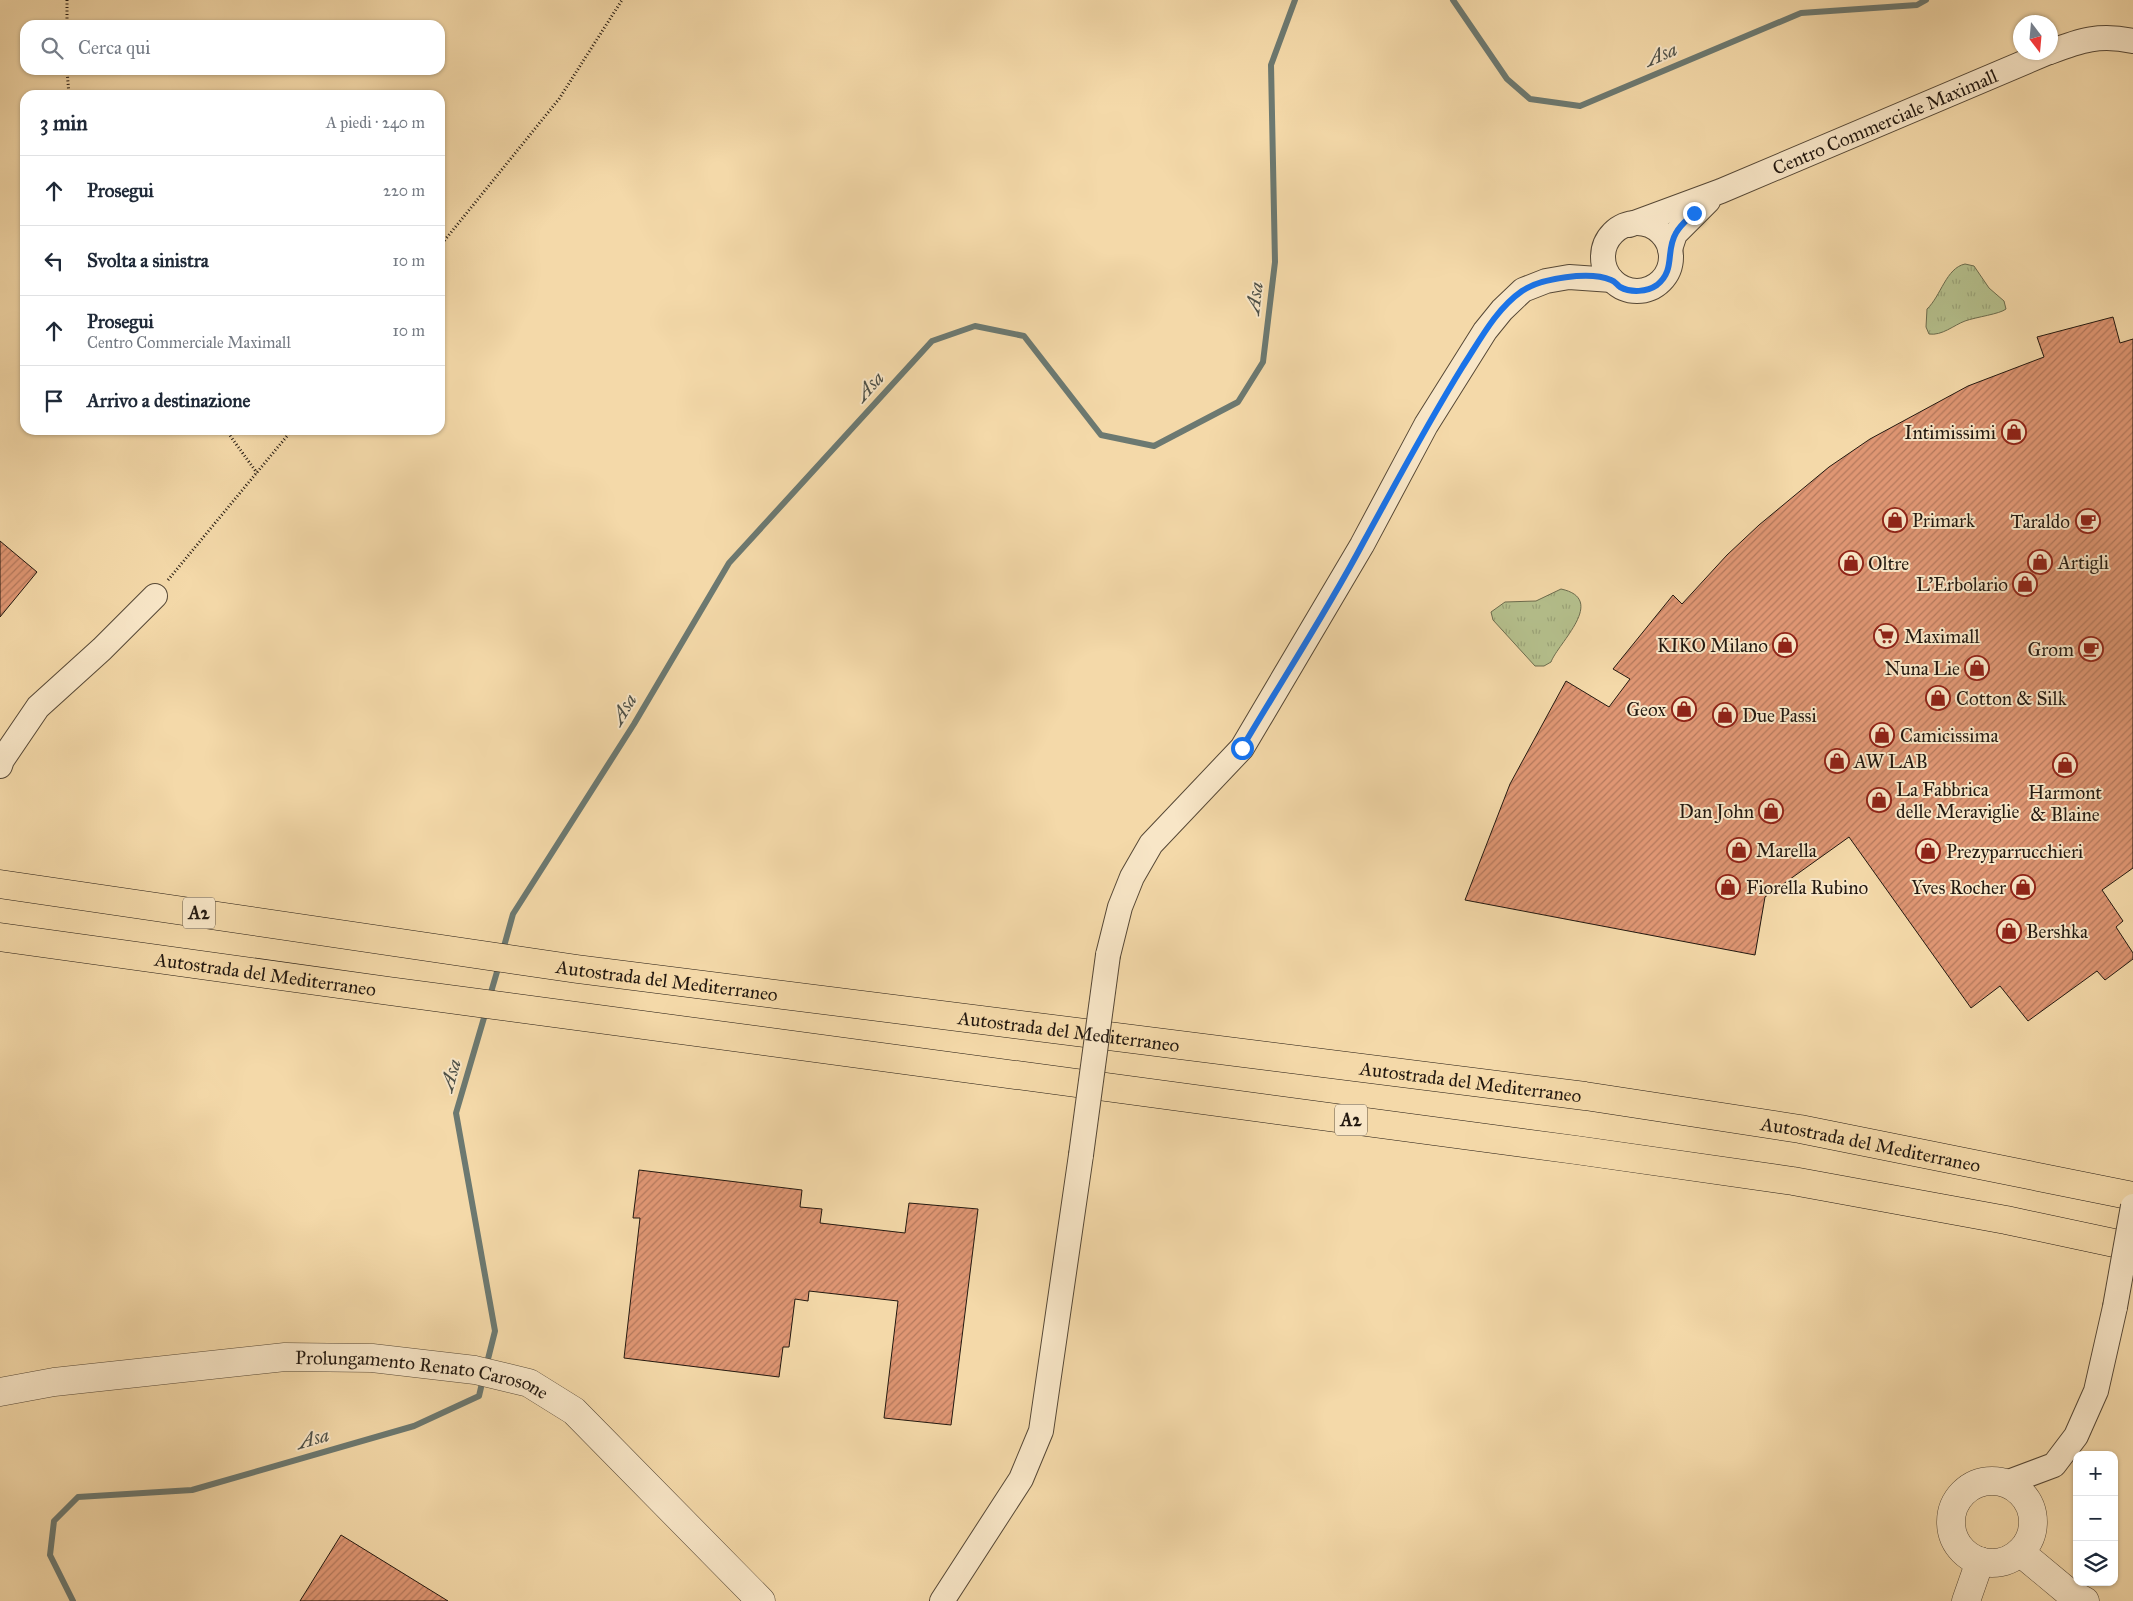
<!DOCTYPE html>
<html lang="it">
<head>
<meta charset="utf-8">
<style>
	:root { --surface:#fff; --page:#f2f2f3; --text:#1f2937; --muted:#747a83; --line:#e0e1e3 }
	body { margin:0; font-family:"IM FELL Great Primer",serif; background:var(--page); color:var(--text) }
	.controls { position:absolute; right:15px; bottom:15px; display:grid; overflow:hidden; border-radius:10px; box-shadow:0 1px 4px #0004 }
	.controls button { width:45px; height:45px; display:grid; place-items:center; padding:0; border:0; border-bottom:1px solid var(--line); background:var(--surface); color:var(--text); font:25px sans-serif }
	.compass { position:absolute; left:2013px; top:15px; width:45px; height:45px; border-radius:50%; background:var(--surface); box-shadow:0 1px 4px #0004; rotate:164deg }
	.stop { position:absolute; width:15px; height:15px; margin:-11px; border:4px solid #1a73e8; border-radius:50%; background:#fff }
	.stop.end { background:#1a73e8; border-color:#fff; box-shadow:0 1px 5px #0008 }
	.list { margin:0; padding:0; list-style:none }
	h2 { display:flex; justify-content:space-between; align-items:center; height:65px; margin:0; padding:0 20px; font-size:21px }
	h2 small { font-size:16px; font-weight:400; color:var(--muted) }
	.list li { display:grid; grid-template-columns:32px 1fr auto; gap:15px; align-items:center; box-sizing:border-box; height:70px; padding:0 20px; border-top:1px solid var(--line) }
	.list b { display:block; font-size:19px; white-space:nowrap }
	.list p { margin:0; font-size:16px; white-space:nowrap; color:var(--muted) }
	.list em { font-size:16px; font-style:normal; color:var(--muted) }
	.icon { flex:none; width:28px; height:28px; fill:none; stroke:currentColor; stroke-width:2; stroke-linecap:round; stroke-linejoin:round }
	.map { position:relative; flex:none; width:2133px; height:1601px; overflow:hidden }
	.search { position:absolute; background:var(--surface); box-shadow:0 1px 4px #0004; left:20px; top:20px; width:425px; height:55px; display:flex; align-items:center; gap:12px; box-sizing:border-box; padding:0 18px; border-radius:15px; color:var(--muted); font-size:19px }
	.panel { position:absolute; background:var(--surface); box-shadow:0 1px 4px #0004; left:20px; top:90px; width:425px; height:345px; border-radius:15px }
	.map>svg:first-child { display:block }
	.grass { fill:url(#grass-tufts); stroke:#6c6c4e }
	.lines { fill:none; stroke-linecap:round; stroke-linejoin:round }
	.stream { stroke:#6c7971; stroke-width:6 }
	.building { fill:url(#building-hatch); stroke:#221810 }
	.minor-casing { stroke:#564836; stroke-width:26 }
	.tertiary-casing { stroke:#564836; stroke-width:29 }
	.motorway-casing { stroke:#221810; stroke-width:29 }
	.path { stroke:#221810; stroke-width:3; stroke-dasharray:1 2.5; stroke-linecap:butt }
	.minor { stroke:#f8e6c7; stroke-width:24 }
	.tertiary { stroke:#f8e6c7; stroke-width:28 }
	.motorway { stroke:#f4d9a9; stroke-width:28 }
	.minor-bridge-casing { stroke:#564836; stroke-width:26; stroke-linecap:butt }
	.minor-bridge { stroke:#f8e6c7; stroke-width:24 }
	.route { stroke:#1a73e8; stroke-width:6 }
	.labels { text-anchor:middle; stroke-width:4; stroke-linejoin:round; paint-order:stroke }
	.shield { fill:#f8e6c7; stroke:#625647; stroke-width:1 }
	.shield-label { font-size:18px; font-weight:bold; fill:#221810 }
	.street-label { font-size:19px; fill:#221810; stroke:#f8e6c7 }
	.poi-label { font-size:19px; fill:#221810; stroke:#f8e6c7; text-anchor:start }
	.water-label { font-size:20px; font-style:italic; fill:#4d5048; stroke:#f8e6c7 }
</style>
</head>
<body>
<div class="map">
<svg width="2133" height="1601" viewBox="0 0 2133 1601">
	<defs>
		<pattern id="grass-tufts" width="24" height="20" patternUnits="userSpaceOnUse" patternTransform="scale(1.25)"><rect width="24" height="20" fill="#b5c08d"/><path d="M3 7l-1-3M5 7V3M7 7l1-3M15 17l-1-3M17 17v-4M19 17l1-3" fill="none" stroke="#9ba479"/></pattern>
		<pattern id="building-hatch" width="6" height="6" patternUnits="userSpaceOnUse" patternTransform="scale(1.25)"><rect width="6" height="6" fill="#df9673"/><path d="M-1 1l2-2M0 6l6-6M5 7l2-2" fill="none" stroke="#b4795d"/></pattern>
	</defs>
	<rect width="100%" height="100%" fill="#f4d9a9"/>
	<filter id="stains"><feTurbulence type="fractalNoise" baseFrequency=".004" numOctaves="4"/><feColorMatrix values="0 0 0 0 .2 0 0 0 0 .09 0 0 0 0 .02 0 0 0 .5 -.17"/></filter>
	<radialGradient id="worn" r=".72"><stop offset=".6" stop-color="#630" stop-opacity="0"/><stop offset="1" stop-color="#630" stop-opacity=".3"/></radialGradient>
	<g class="grass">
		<path d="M1965 264 1974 266 1989 288 2004 301 2006 309C2000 314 1976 317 1965 321 1954 325 1942 336 1929 334L1926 327 1927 309C1941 296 1946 268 1965 264Z"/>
		<path d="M1561 589C1608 599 1558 643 1551 662L1544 666H1535L1493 620 1491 612 1505 602 1536 601Z"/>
	</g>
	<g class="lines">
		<g class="stream">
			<path d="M1453 0 1507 79 1530 99 1580 106 1801 13 1917 5 1926 0"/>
			<path d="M503 950 513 914 634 724 729 563 932 341 975 326 1024 336 1101 435 1154 446 1238 402 1263 362 1275 262 1271 65 1295 0"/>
			<path d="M489 999 499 965"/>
			<path d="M486 1011 456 1113 495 1331 486 1367"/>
			<path d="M73 1601 50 1555 54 1521 78 1497 192 1490 414 1426 479 1396 483 1379"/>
		</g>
	</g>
	<g class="building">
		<path d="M2113 317 2120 343 2133 339V868L2102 890 2123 921 2116 927 2133 953V959L2105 980 2097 971 2028 1021 2000 986 1971 1008 1849 837 1765 897 1755 955 1465 900 1510 784 1566 681 1609 707 1630 679 1613 669 1673 595 1682 604 1727 555 1759 525 1829 467 1870 439 1968 386 2044 357 2037 337Z"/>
		<path d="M0 541 37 572 0 617Z"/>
		<path d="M639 1170 802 1190 800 1207 822 1209 820 1223 905 1233 909 1203 978 1209 951 1425 884 1418 898 1301 809 1291 808 1301 795 1299 789 1347H783L779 1377 624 1358 640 1218H633Z"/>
		<path d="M341 1535 448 1601H300Z"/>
	</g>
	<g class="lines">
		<defs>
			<g id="minor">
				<path d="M2050 52C2081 40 2100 34 2133 41"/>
				<circle cx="1637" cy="257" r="34"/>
				<path id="s1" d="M1629 225 1721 191 2049 52"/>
				<path d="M1670 249 1675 234 1708 201"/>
				<path d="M0 766 2 760 38 707 102 649 155 596"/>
				<path d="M1108 955 1120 907 1132 877 1151 844 1242 748 1362 545 1426 425 1485 331 1502 310 1523 290 1546 281 1569 277 1612 280"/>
				<path d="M2006 1483 2054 1465 2076 1436 2096 1391 2115 1307"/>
				<path d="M942 1601 1021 1479 1041 1431 1081 1155"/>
			</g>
			<g id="tertiary">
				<path id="s2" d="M0 1392 54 1382 285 1357 372 1358 475 1370 529 1383 574 1411 761 1601"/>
				<circle cx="1992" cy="1522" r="41"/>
				<path d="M2020 1552 2068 1592 2085 1601"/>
				<path d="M1966 1601 1980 1561"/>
			</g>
			<g id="motorway">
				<path id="s3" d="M0 884 577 969 1585 1096 1800 1129 2133 1196"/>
				<path id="s4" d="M0 937 389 991 1576 1150 1793 1181 2006 1220 2133 1247"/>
			</g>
		</defs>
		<use href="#minor" class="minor-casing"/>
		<use href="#tertiary" class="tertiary-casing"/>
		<use href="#motorway" class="motorway-casing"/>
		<g class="path">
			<path d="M67 0V25"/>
			<path d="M67 70 69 95"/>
			<path d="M440 246 559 99 622 0"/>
			<path d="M226 430 257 473"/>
			<path d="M168 580 292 430"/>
		</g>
		<use href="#minor" class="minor"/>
		<use href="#tertiary" class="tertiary"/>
		<use href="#motorway" class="motorway"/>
		<defs>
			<g id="minor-bridge">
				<path d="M1081 1155 1108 955"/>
				<path d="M2115 1307 2133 1206"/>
			</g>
		</defs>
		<use href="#minor-bridge" class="minor-bridge-casing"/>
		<use href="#minor-bridge" class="minor-bridge"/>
	</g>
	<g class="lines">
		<path class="route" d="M1242 748C1282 680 1326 613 1363 543 1396 483 1427 424 1463 366 1480 340 1496 309 1522 291 1541 278 1590 271 1611 280 1615 281 1617 285 1620 287 1631 293 1647 292 1657 285 1676 270 1665 251 1676 233 1680 225 1688 219 1694 213"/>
	</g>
	<defs>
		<symbol id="shop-ring" viewBox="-11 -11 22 22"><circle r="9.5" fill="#f8e6c7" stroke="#8f2418" stroke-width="1.5"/><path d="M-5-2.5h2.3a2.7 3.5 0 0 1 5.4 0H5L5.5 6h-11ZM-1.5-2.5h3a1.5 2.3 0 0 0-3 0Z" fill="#8f2418"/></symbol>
		<symbol id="cafe-ring" viewBox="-11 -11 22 22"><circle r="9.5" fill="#f8e6c7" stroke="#8f2418" stroke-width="1.5"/><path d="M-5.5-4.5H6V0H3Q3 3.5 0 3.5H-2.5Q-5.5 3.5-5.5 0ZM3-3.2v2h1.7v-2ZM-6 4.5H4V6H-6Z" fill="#8f2418"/></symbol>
		<symbol id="supermarket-ring" viewBox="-11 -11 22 22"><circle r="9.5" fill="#f8e6c7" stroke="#8f2418" stroke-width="1.5"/><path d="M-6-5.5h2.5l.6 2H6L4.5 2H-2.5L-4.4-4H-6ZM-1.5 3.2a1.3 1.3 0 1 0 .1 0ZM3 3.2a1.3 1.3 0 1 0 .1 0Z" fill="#8f2418"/></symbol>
	</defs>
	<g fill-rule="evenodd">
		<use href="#shop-ring" x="2000" y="418" width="28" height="28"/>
		<use href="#shop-ring" x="1881" y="506" width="28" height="28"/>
		<use href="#cafe-ring" x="2074" y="507" width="28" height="28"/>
		<use href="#shop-ring" x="2026" y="548" width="28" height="28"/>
		<use href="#shop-ring" x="1837" y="549" width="28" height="28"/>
		<use href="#shop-ring" x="2011" y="570" width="28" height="28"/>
		<use href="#supermarket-ring" x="1872" y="622" width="28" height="28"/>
		<use href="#shop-ring" x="1771" y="631" width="28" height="28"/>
		<use href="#cafe-ring" x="2077" y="635" width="28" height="28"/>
		<use href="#shop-ring" x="1963" y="654" width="28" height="28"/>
		<use href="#shop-ring" x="1924" y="684" width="28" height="28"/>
		<use href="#shop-ring" x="1670" y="695" width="28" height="28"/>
		<use href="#shop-ring" x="1711" y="701" width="28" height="28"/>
		<use href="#shop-ring" x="1868" y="721" width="28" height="28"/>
		<use href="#shop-ring" x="1823" y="747" width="28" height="28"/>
		<use href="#shop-ring" x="2051" y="751" width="28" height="28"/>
		<use href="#shop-ring" x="1865" y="786" width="28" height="28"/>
		<use href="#shop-ring" x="1757" y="797" width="28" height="28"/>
		<use href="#shop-ring" x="1725" y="836" width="28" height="28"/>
		<use href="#shop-ring" x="1914" y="837" width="28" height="28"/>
		<use href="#shop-ring" x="1714" y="873" width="28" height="28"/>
		<use href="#shop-ring" x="2009" y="873" width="28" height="28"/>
		<use href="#shop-ring" x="1995" y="917" width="28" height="28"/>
	</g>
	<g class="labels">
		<g class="shield">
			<rect x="183" y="897.5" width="32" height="31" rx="4"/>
			<rect x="1335" y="1104.5" width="32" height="31" rx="4"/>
		</g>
		<g class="shield-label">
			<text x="199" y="919">A2</text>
			<text x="1351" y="1126">A2</text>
		</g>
		<g class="street-label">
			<text dy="7" stroke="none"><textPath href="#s1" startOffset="276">Centro Commerciale Maximall</textPath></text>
			<text dy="7" stroke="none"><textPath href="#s4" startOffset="268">Autostrada del Mediterraneo</textPath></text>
			<text dy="7" stroke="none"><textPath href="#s3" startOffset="674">Autostrada del Mediterraneo</textPath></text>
			<text dy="7" stroke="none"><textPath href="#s3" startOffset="1079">Autostrada del Mediterraneo</textPath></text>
			<text dy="7" stroke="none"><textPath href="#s3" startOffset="1484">Autostrada del Mediterraneo</textPath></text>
			<text dy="7" stroke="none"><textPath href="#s3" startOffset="1889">Autostrada del Mediterraneo</textPath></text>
			<text dy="7" stroke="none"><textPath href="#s2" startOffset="426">Prolungamento Renato Carosone</textPath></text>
		</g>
		<g class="poi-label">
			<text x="1996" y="439" text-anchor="end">Intimissimi</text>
			<text x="1912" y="527">Primark</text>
			<text x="2070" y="528" text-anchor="end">Taraldo</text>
			<text x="2058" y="569">Artigli</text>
			<text x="1868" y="570">Oltre</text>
			<text x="2008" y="591" text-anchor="end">L'Erbolario</text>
			<text x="1904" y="643">Maximall</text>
			<text x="1768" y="652" text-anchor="end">KIKO Milano</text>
			<text x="2074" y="656" text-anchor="end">Grom</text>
			<text x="1960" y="675" text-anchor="end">Nuna Lie</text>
			<text x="1956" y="705">Cotton &amp; Silk</text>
			<text x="1666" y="716" text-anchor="end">Geox</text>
			<text x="1742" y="722">Due Passi</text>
			<text x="1900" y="742">Camicissima</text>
			<text x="1854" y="768">AW LAB</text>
			<text x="1896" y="796">La Fabbrica<tspan x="1896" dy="22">delle Meraviglie</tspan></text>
			<text x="2065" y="799" text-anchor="middle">Harmont<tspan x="2065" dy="22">&amp; Blaine</tspan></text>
			<text x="1754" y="818" text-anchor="end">Dan John</text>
			<text x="1756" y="857">Marella</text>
			<text x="1946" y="858">Prezyparrucchieri</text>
			<text x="1746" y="894">Fiorella Rubino</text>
			<text x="2006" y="894" text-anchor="end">Yves Rocher</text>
			<text x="2026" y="938">Bershka</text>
		</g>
		<g class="water-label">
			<text transform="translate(1661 54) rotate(-23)" y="7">Asa</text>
			<text transform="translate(1254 298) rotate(-83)" y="7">Asa</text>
			<text transform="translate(869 386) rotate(-48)" y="7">Asa</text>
			<text transform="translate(623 709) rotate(-59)" y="7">Asa</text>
			<text transform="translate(450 1075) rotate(-74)" y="7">Asa</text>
			<text transform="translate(313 1438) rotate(-16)" y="7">Asa</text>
		</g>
	</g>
	<rect width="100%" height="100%" filter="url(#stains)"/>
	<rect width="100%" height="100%" fill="url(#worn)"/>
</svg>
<div class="controls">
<button>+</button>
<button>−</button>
<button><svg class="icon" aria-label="layers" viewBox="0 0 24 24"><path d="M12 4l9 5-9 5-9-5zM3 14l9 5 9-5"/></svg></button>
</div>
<svg class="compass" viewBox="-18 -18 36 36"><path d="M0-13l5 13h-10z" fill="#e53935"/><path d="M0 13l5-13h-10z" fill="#747a83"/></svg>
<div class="stop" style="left:1242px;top:748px"></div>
<div class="stop end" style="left:1694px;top:213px"></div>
<div class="search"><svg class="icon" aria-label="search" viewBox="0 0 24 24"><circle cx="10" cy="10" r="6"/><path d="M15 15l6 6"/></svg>Cerca qui</div>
<section class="panel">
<h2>3 min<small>A piedi · 240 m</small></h2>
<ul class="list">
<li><svg class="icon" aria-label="ahead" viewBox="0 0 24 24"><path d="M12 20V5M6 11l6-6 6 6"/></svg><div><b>Prosegui</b></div><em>220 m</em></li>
<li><svg class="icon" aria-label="left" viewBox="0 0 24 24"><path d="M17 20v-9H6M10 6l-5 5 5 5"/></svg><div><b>Svolta a sinistra</b></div><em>10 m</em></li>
<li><svg class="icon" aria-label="ahead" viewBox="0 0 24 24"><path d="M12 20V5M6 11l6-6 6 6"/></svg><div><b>Prosegui</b><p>Centro Commerciale Maximall</p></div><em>10 m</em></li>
<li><svg class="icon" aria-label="arrive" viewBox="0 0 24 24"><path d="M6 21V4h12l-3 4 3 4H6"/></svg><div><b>Arrivo a destinazione</b></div></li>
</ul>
</section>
</div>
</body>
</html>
